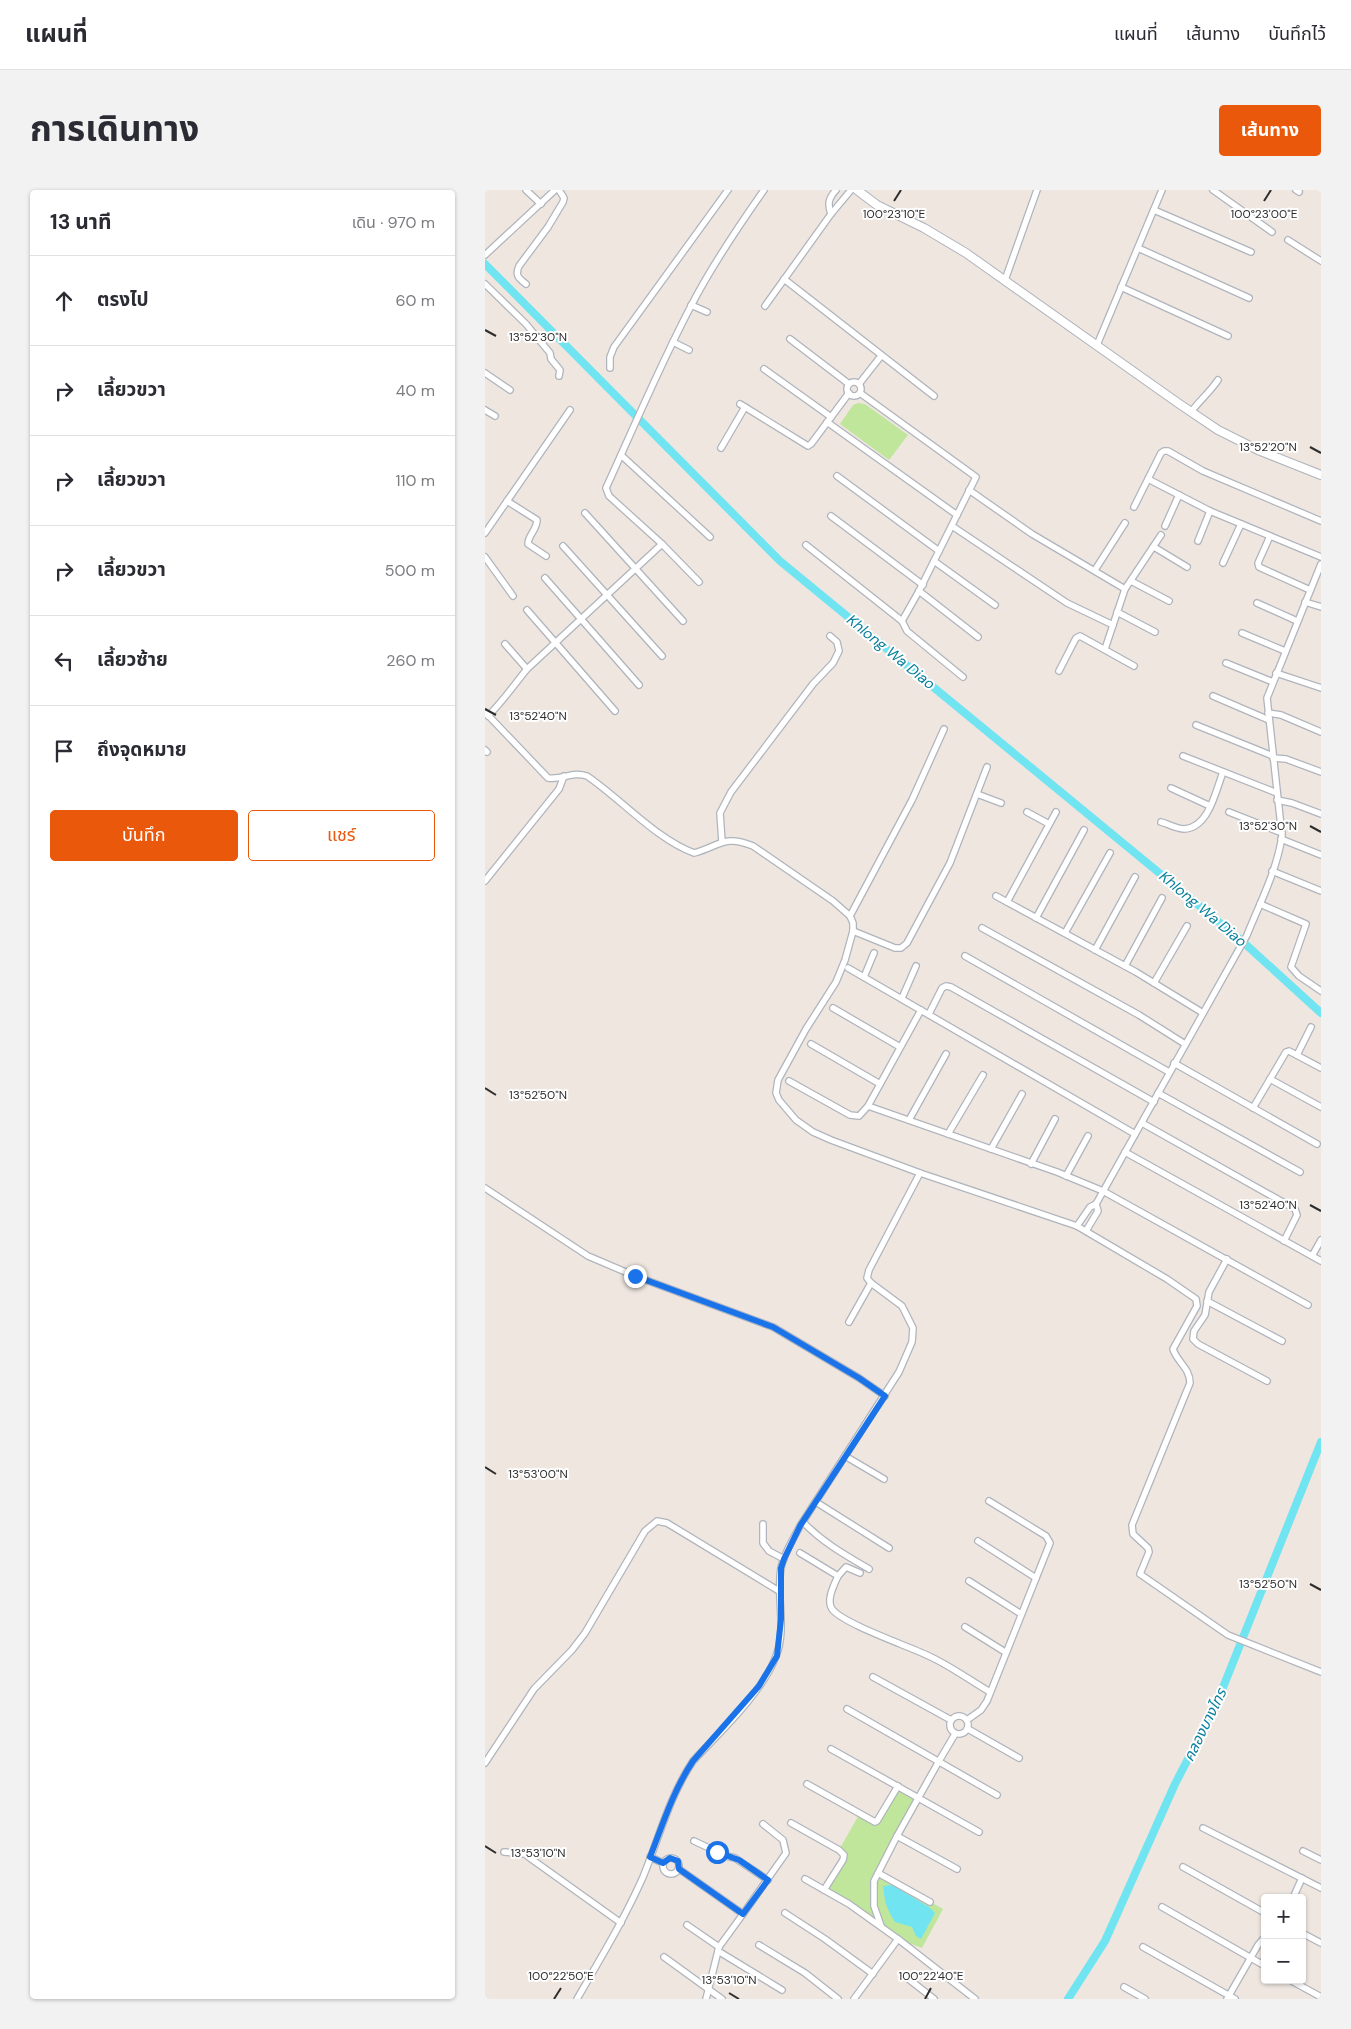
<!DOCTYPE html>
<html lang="th">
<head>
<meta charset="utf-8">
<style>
	:root { --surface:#fff; --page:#f2f2f3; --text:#2b2b33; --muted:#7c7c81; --line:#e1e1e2; --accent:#ea580c }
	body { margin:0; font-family:"DM Sans","Noto Sans Thai",sans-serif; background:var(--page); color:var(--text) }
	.controls { position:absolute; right:15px; bottom:15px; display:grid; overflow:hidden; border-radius:5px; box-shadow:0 1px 4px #0004 }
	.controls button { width:45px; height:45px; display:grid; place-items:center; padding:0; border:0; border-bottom:1px solid var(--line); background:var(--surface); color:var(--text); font:25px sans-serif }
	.stop { position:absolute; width:15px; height:15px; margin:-11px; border:4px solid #1a73e8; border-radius:50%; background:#fff }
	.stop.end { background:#1a73e8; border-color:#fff; box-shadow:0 1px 5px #0008 }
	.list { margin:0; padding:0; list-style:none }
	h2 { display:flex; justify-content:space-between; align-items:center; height:65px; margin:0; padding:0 20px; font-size:21px }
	h2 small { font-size:16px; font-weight:400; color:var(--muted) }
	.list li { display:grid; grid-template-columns:32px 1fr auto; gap:15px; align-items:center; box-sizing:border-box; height:90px; padding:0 20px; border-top:1px solid var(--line) }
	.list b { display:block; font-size:19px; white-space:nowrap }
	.list em { font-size:16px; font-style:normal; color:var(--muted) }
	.actions { display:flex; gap:10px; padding:15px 20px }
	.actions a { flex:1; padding:11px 0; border:1px solid var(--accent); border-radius:5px; text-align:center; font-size:18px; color:var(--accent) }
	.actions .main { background:var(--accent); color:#fff }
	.icon { flex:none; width:28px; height:28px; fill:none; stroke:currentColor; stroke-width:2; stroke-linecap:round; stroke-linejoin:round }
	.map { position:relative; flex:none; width:836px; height:1809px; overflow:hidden; border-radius:5px }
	header { display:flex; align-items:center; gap:30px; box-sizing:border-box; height:70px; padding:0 25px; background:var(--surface); border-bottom:1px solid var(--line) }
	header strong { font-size:24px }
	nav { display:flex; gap:28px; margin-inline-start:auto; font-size:18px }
	.intro { display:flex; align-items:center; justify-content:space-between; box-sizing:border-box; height:120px; padding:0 30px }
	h1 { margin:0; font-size:35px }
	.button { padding:12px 22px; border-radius:5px; background:var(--accent); color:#fff; font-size:18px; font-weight:700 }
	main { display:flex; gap:30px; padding:0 30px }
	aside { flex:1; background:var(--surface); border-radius:5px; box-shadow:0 1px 4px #0004 }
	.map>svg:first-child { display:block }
	.green { fill:#c0e69b }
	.water { fill:#71e4f2 }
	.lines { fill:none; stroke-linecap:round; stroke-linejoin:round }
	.canal { stroke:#71e4f2; stroke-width:8 }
	.minor-casing { stroke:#afb4bd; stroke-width:8 }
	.tertiary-casing { stroke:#afb4bd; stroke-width:10 }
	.minor { stroke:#fff; stroke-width:5.5 }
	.tertiary { stroke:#fff; stroke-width:8 }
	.route { stroke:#1a73e8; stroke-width:6 }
	.ticks { fill:none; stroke:#2d2d2d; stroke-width:2 }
	.labels { text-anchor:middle; stroke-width:4; stroke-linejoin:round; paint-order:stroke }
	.water-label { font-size:15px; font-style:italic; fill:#0a809c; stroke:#fff }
	.ticks-label { font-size:12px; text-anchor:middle; fill:#2d2d2d; stroke:#fff; stroke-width:4; stroke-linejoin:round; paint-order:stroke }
</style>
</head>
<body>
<header>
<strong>แผนที่</strong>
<nav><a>แผนที่</a><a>เส้นทาง</a><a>บันทึกไว้</a></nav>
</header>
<div class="intro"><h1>การเดินทาง</h1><a class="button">เส้นทาง</a></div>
<main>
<aside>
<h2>13 นาที<small>เดิน · 970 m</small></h2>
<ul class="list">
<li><svg class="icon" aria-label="ahead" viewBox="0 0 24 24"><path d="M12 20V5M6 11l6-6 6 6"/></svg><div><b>ตรงไป</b></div><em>60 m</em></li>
<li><svg class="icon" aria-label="right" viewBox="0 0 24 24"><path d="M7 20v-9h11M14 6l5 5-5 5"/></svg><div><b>เลี้ยวขวา</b></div><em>40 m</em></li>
<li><svg class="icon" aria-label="right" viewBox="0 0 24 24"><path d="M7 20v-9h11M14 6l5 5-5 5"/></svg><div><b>เลี้ยวขวา</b></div><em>110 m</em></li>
<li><svg class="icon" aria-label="right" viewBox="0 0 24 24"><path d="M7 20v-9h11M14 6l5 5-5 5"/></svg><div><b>เลี้ยวขวา</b></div><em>500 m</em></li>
<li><svg class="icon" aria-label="left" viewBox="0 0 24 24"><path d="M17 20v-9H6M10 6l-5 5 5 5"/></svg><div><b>เลี้ยวซ้าย</b></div><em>260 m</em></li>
<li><svg class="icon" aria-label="arrive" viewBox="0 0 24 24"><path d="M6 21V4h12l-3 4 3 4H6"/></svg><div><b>ถึงจุดหมาย</b></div></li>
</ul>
<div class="actions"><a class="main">บันทึก</a><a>แชร์</a></div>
</aside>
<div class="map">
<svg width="836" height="1809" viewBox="0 0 836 1809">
	<rect width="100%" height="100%" fill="#eee6df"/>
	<g class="green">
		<path d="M373 213 380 214 423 245 404 270 355 234 368 215Z"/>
		<path d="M410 1594 434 1609 393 1682 458 1719 437 1758 413 1749 340 1700 360 1663 354 1660 375 1623 391 1632Z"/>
	</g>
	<path class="water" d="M407 1695 444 1717 450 1723 436 1749 431 1746 427 1737 410 1732C401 1717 400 1712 398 1696Z"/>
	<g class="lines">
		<g class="canal">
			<path d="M0 74 295 371 757 751 836 823"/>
			<path d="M583 1809 620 1751 690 1594 731 1515 836 1252"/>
		</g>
		<defs>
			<g id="minor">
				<path d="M41 0 56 14"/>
				<path d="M728 0 787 42"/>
				<path d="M811 0 814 2"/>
				<path d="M669 20 766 62"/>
				<path d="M346 24C342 13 344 8 351 0"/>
				<path d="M803 50 836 71"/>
				<path d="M653 58 764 108"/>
				<path d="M0 65 70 0"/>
				<path d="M299 89 449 206"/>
				<path d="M520 90 552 0"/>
				<path d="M0 94 41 134 65 163 66 169 75 180 74 186"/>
				<path d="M41 94C33 88 30 85 34 76L63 37 78 12 79 8 74 0"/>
				<path d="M636 97 743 146"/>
				<path d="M206 115 222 122"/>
				<path d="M280 116 346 24 366 0"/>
				<path d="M305 149 364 194"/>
				<path d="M188 152 204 160"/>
				<path d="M612 155 677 0"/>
				<path d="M125 178V167L129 157 243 0"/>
				<path d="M279 179 346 227"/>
				<path d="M0 183 25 200"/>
				<circle cx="369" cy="199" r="7"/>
				<path d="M374 194 396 166"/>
				<path d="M375 203 491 287 434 401 417 431"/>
				<path d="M255 214 323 256 326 254 364 203"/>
				<path d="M0 220 10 226"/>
				<path d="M706 222C715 210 725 202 733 190"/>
				<path d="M342 232 472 325"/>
				<path d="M236 258 260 217"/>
				<path d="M136 265 225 347"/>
				<path d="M352 286 454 361"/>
				<path d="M663 289 725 321 836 367"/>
				<path d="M484 300 547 344 640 399"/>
				<path d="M22 311 52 330C52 340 43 345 43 354L61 366"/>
				<path d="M649 317 676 263 679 261H683L718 281 836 331"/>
				<path d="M100 323 198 431"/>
				<path d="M346 326 438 395"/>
				<path d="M467 336 582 413 628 435"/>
				<path d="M680 336 694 305"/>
				<path d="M0 343 85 220"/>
				<path d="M785 346 773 373 774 377 825 400"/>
				<path d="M713 351 725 321"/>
				<path d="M321 355 417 431 422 441 478 487"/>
				<path d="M78 356 177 466"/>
				<path d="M669 357 702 377"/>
				<path d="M0 367 28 406"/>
				<path d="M449 371 510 415"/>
				<path d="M738 373 756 334"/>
				<path d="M610 380 640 333"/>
				<path d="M60 388 154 495"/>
				<path d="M646 391 684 411"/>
				<path d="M214 392 177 354 124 306 121 298C149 237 175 175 206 116 227 75 253 37 279 0"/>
				<path d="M434 401 493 447"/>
				<path d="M820 412 836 417"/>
				<path d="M772 413 812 431"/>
				<path d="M42 420 130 521"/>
				<path d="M632 422 670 442"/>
				<path d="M757 443 800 461"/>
				<path d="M20 454 42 479"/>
				<path d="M620 459 640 399 676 345"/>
				<path d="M741 473 788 492"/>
				<path d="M574 481 591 448 595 446 649 476"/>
				<path d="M791 483 836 498"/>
				<path d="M728 506 784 530"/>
				<path d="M0 522 63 588C78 590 87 581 102 586 136 609 171 649 209 663 235 656 239 644 268 656L348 711 365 726 368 733V741L360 770 351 792 321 839 293 890 291 903 294 910 311 930 328 942 346 950 435 983 592 1036 682 1089 711 1109 712 1116 688 1159C692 1172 705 1178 705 1193L647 1335 648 1344 663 1358 664 1362 655 1384 743 1445 836 1482"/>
				<path d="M783 523 796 525 836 542"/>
				<path d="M3 526C18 511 29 495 42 479L177 354"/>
				<path d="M711 535 788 566"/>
				<path d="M0 560 2 562"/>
				<path d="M698 566 792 603"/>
				<path d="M788 568 801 569 836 582"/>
				<path d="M686 598 725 616"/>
				<path d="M492 604 516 613"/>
				<path d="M792 610 807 613 836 624"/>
				<path d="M542 622 564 634"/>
				<path d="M744 622 797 643"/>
				<path d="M676 632C683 634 692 639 699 639 724 638 731 600 738 582"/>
				<path d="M796 649 836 665"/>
				<path d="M237 652 235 623 246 602 328 494 348 473 354 461 352 452 345 446"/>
				<path d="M787 681 836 701"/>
				<path d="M0 691 74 599 79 586"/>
				<path d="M511 706 651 782 718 823"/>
				<path d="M522 712 571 622"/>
				<path d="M775 714 821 734 806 777 814 786 836 801"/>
				<path d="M365 726 427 610 459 539"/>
				<path d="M551 728 599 640"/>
				<path d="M497 738 654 825 700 854"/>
				<path d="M368 741 410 758H416L422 753 465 673 502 577"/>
				<path d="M580 743 625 663"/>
				<path d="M610 760 650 687"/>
				<path d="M480 766 684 882"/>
				<path d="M640 776 677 708"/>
				<path d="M363 778 650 944"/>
				<path d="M379 787 389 763"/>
				<path d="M669 793 702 736"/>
				<path d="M417 808 431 776"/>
				<path d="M348 818 415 857"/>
				<path d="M444 824 457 798 461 796 466 797 669 912"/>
				<path d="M326 854 395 894"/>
				<path d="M812 865 826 837"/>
				<path d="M689 873 832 954"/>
				<path d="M785 889 836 917"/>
				<path d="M304 891 365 925 374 926 383 916 436 820"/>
				<path d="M673 903 815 982"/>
				<path d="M383 916 572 982 618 1001 823 1115"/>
				<path d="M768 918 801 862 804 861 836 878"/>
				<path d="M424 930 461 864"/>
				<path d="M657 933 810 1019 812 1025 799 1051"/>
				<path d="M463 944 498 885"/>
				<path d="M506 959 537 904"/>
				<path d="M640 962 836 1071"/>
				<path d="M546 974 570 929"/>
				<path d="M581 986 603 946"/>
				<path d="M0 998 103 1066 150 1086 288 1137 374 1188 400 1206"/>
				<path d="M592 1036 605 1017 611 1014 762 745C775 713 792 680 797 646L782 508 836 374"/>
				<path d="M601 1041 613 1021 611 1014"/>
				<path d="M827 1066 836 1050"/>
				<path d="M742 1069 724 1102 720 1125 709 1141 708 1149 713 1154 782 1191"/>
				<path d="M722 1111 797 1151"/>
				<path d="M364 1132 386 1093"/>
				<path d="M360 1266 399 1289"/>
				<path d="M331 1312 404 1358"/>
				<path d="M318 1332C337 1352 360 1365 384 1379"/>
				<path d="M278 1334V1353L284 1361 299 1369"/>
				<path d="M493 1351 551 1388"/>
				<path d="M315 1363 353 1386C349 1395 341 1410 347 1419 358 1434 426 1457 446 1467 467 1477 486 1491 505 1502"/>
				<path d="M353 1386 361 1377 375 1383"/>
				<path d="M484 1391 536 1424"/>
				<path d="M480 1437 520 1462"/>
				<path d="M388 1487 466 1530"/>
				<path d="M362 1519 512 1605"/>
				<circle cx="474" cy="1535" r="9"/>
				<path d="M482 1530 496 1520 502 1511 565 1353 561 1346 504 1311"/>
				<path d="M483 1539 534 1568"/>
				<path d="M346 1559 494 1642"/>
				<path d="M0 1573 49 1499 87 1460 100 1443 160 1341 172 1331 182 1333 294 1401"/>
				<path d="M322 1594 390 1632 392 1631 413 1596"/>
				<path d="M306 1633 354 1660 359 1665 358 1670 339 1700"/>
				<path d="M718 1638 836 1698"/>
				<path d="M412 1646 472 1679"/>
				<path d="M209 1651 241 1666 250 1668 283 1690"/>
				<path d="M818 1661 836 1670"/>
				<path d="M19 1662 40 1664 45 1668 136 1733"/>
				<path d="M165 1667 178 1673"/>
				<circle cx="186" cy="1676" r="8"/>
				<path d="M698 1677 780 1723"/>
				<path d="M194 1679 258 1724 301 1663 298 1650 278 1634"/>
				<path d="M393 1683 445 1712"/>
				<path d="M320 1689 364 1714 413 1749 490 1809"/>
				<path d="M808 1708 817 1688"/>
				<path d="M677 1717 780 1776"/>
				<path d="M300 1723 340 1749 388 1784"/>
				<path d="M202 1735 234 1757"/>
				<path d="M396 1736 389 1716V1691L412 1646 454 1571 470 1544"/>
				<path d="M817 1743 836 1753"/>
				<path d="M274 1755 320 1783 353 1809"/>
				<path d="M658 1757 750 1809"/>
				<path d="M233 1761 297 1800"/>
				<path d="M179 1767 237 1809"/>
				<path d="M421 1787 449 1809"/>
				<path d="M805 1790 836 1807"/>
				<path d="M639 1797 660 1809"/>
				<path d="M92 1809C115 1769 139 1730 158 1687 174 1648 184 1607 208 1571 234 1543 278 1502 291 1466 302 1439 291 1407 296 1378 299 1363 308 1350 315 1336L414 1182 427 1152 428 1138 417 1116 386 1093 382 1088 384 1080 435 983"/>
				<path d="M221 1809 234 1757 258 1724"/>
				<path d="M369 1809 413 1749"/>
				<path d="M742 1809 773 1755 780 1747"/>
			</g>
			<path id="tertiary" d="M372 0 392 15 439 38 481 63 693 213 733 240 773 260 836 285"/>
		</defs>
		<use href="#minor" class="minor-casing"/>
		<use href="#tertiary" class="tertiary-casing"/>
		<use href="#minor" class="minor"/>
		<use href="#tertiary" class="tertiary"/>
	</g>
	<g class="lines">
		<path class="route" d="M150 1086 288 1137 374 1188 400 1206 315 1336 299 1369 296 1378V1429L292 1466 274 1496 208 1571C188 1601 178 1634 165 1667L178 1673 185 1668 193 1671 194 1679 258 1724 283 1690 254 1670 232 1662"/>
	</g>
	<path class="ticks" d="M409 11 416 0M779 11 786 0M0 140 11 146M825 257 836 263M0 519 11 525M825 636 836 642M0 898 11 905M825 1015 836 1021M0 1277 11 1284M825 1394 836 1400M0 1656 11 1663M244 1803 254 1809M69 1809 76 1798M440 1809 446 1798"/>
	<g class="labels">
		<g class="water-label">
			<text transform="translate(406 462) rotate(39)" y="5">Khlong Wa Diao</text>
			<text transform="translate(718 719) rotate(40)" y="5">Khlong Wa Diao</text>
			<text transform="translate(720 1535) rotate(-64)" y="5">คลองบางไทร</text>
		</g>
	</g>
	<g class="ticks-label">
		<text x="409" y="28">100°23'10"E</text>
		<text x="779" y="28">100°23'00"E</text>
		<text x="53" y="151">13°52'30"N</text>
		<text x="783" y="261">13°52'20"N</text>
		<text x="53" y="530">13°52'40"N</text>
		<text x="783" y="640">13°52'30"N</text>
		<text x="53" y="909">13°52'50"N</text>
		<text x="783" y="1019">13°52'40"N</text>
		<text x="53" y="1288">13°53'00"N</text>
		<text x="783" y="1398">13°52'50"N</text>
		<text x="53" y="1667">13°53'10"N</text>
		<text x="76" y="1790">100°22'50"E</text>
		<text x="446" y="1790">100°22'40"E</text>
		<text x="244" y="1794">13°53'10"N</text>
	</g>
</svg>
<div class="controls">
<button>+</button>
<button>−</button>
</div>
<div class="stop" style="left:232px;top:1662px"></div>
<div class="stop end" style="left:150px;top:1086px"></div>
</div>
</main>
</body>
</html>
